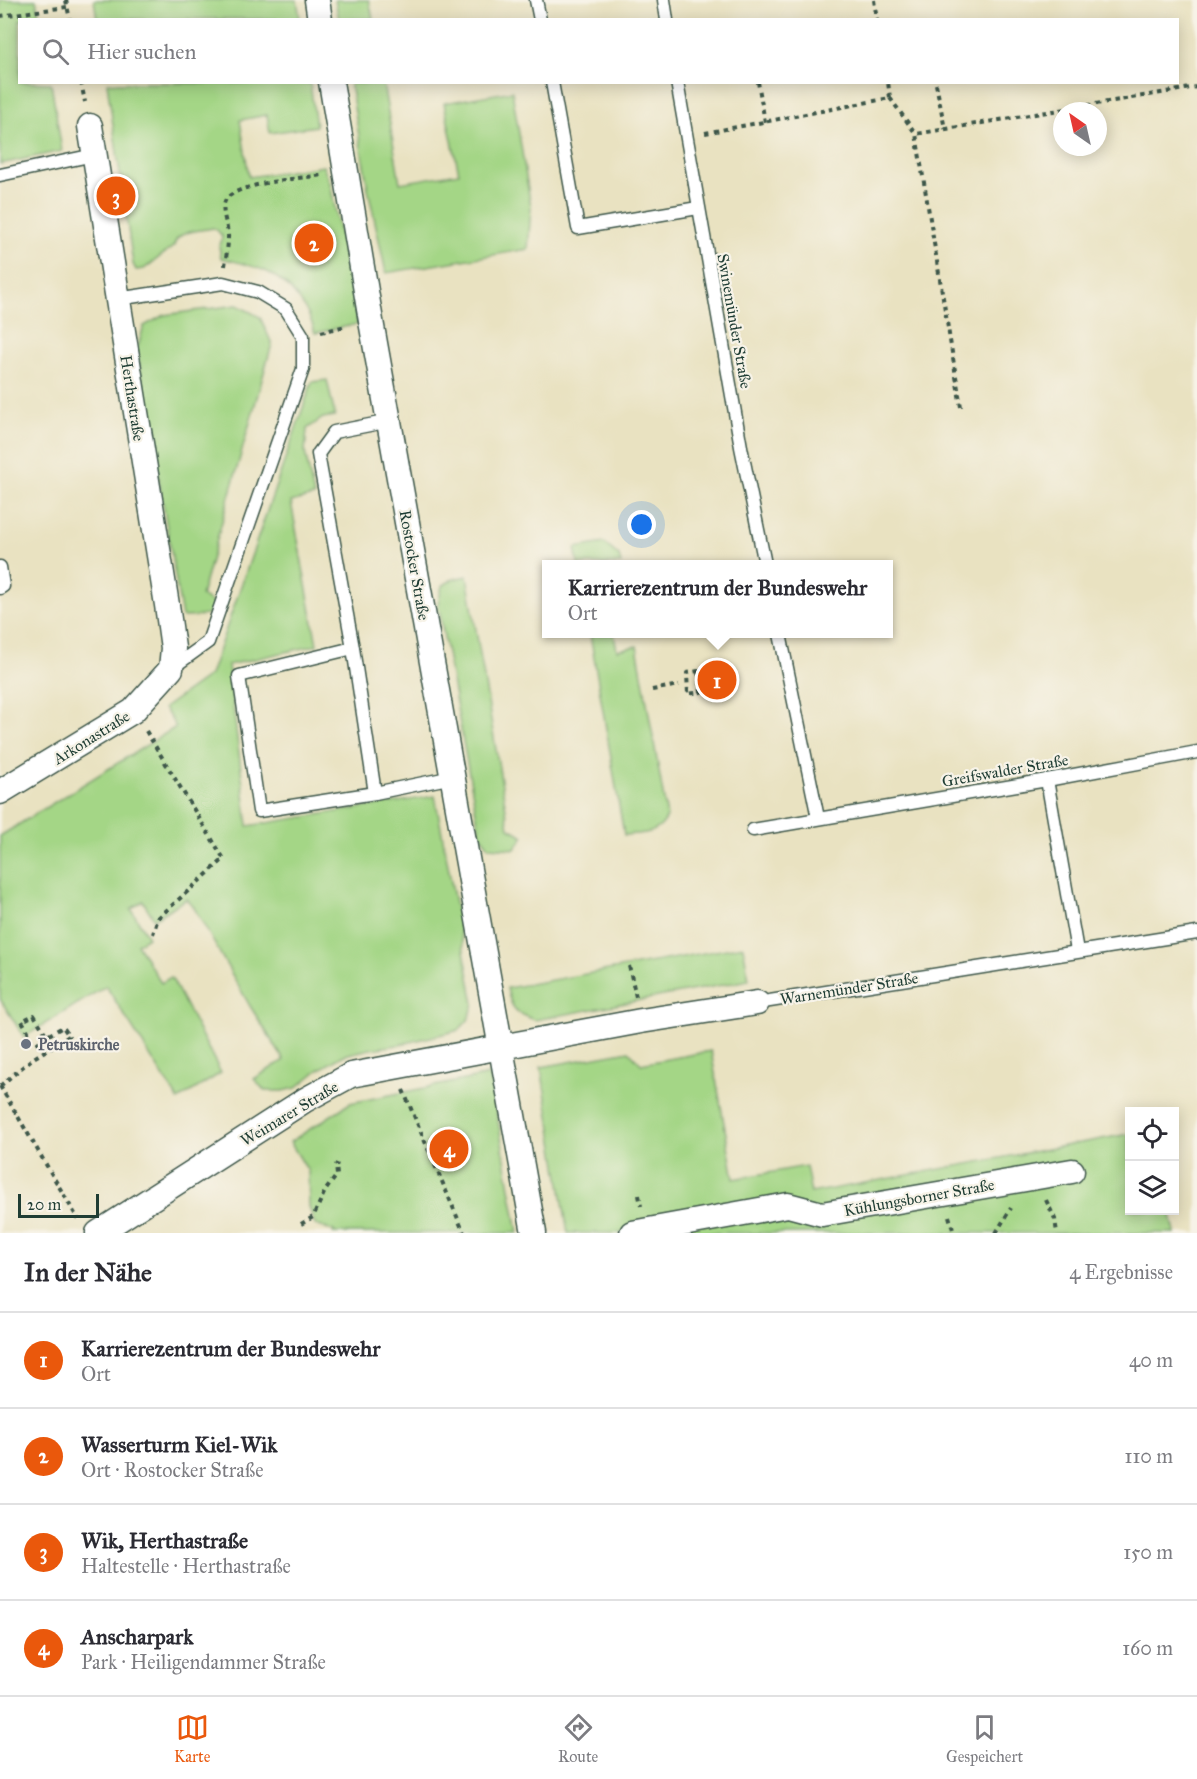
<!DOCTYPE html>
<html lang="de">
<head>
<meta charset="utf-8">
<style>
	:root { --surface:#fff; --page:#f2f2f3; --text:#2b2b33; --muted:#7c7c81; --line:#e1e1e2; --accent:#ea580c }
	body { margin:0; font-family:"IM FELL Great Primer",serif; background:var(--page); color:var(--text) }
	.controls { position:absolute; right:18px; bottom:18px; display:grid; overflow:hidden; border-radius:0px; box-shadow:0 3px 15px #0003 }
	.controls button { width:54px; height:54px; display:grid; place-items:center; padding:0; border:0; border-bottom:2px solid var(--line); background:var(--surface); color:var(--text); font:30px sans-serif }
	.compass { position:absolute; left:1053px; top:102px; width:54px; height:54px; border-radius:50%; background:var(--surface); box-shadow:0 3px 15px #0003; rotate:326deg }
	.scale { position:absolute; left:18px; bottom:15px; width:81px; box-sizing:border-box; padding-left:6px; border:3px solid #1f3d34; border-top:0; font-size:16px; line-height:21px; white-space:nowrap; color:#1f3d34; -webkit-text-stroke:4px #f7f3e8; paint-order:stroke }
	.you { position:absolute; left:642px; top:525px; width:21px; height:21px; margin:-15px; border:4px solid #fff; border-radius:50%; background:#1a73e8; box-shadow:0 0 0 9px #1a73e833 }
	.badge { display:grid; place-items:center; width:39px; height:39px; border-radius:50%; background:var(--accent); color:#fff; font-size:20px; font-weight:700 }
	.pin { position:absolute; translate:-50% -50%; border:3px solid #fff; box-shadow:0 2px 6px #0006 }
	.popup { position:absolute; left:542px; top:560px; width:351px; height:78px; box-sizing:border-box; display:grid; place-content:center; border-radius:0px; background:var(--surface); filter:drop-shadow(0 2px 4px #0005); font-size:20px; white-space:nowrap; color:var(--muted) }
	.popup b { font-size:22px; color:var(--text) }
	.popup::after { content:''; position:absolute; left:50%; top:100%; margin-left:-12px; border:12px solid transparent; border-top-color:var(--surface) }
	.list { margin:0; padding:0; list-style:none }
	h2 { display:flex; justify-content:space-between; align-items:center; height:78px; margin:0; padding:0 24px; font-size:26px }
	h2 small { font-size:20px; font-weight:400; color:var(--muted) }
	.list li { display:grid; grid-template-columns:39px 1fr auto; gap:18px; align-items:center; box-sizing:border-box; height:96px; padding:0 24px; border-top:2px solid var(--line) }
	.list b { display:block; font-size:22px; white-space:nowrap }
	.list p { margin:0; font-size:20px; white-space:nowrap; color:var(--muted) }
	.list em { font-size:20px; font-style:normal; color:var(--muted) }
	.icon { flex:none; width:33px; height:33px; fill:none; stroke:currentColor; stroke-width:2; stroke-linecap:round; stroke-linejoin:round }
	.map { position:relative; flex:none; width:1197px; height:1233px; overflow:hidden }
	.search { position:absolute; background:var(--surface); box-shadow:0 3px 15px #0003; left:18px; right:18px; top:18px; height:66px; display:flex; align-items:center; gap:15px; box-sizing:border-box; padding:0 21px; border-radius:0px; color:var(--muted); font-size:22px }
	.sheet { height:462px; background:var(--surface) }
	nav { display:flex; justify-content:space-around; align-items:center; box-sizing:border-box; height:84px; border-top:2px solid var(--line); background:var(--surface); font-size:16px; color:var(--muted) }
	nav a { display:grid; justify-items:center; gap:3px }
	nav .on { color:var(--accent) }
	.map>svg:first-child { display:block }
	.green { fill:#a4d686; stroke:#628a5d; stroke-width:1.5 }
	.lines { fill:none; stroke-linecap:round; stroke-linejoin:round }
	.service-casing { stroke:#3d5649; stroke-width:15 }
	.minor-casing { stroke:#3d5649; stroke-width:27 }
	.path { stroke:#3d5649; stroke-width:4; stroke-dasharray:4.5 4.5; stroke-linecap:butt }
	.service { stroke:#fff; stroke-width:12 }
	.minor { stroke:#fff; stroke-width:24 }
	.worship-dot { fill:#6b7280; stroke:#f7f3e8; stroke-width:2 }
	.labels { text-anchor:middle; stroke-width:4.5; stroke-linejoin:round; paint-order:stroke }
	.street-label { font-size:16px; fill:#1f3d34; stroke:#f7f3e8 }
	.worship-label { font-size:16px; font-weight:bold; fill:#5b616d; stroke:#f7f3e8; text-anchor:start }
</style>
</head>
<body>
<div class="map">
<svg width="1197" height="1233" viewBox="0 0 1197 1233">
	<rect width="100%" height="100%" fill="#f7f3e8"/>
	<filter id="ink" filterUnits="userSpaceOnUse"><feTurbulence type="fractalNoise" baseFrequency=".0167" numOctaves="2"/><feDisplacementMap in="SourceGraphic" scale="12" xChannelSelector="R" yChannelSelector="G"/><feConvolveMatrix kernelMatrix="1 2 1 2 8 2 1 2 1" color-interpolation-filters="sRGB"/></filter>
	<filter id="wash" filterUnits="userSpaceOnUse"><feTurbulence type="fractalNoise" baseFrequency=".008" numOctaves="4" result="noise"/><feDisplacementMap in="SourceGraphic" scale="24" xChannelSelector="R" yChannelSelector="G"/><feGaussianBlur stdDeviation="1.35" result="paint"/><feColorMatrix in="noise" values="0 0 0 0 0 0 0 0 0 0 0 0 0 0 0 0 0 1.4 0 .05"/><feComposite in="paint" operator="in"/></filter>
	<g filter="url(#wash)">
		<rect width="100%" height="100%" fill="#e9e2c1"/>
		<g class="green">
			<path d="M0 0H36L40 19 20 20V82L51 83 62 151 0 164Z"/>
			<path d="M94 0H297L300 19H97Z"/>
			<path d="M335 0H369L373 19H339Z"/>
			<path d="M107 83H310L316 126 270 133 267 115 240 120 249 177 323 166 330 183 358 324 315 333C309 309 293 287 271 274 258 266 236 262 221 258L219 246 221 243 222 236 217 230 213 228C200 231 176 230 174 246L144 269 136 270 133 264Z"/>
			<path d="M350 83H383L400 183 459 173 444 103 512 91 531 207 528 249 386 273 368 189Z"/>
			<path d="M237 305 260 317 272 344 201 596 215 604C210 619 197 616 182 617L137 349 144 326 164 315Z"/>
			<path d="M327 380 335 416 323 418 307 429 305 452 314 496 291 502 317 645 228 665 248 826 435 796 474 1004 468 1020 459 1030 398 1045 370 1049 344 1055 318 1070 296 1088 283 1091H265L254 1079 284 1060 250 1006 193 906 186 899 154 919 143 901 131 909 148 937 137 944 161 983 171 977 221 1073 178 1100 106 986 24 1037 0 999V836L176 727 164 708 210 675 312 382Z"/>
			<path d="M604 543 619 556 621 564H578L575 548Z"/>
			<path d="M467 576 509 828 524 836 515 849 489 847 480 834 438 604 442 586 453 579Z"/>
			<path d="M590 634H614L617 650 637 646 667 817C658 836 642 833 624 835Z"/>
			<path d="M743 946 749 980 535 1020C515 1013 511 1009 507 988Z"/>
			<path d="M629 1051 641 1064 711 1051 734 1179 806 1166 811 1193 1129 1134 1130 1210 1170 1211 1175 1233H568L541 1067Z"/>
			<path d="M490 1075 518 1233H333L334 1231 315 1225 309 1207 308 1171 290 1142 350 1103Z"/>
		</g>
	</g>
	<g filter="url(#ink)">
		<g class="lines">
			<defs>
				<g id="service">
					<path d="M536 0 540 20"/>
					<path d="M664 0 667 20"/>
					<path d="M552 82 578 228 698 208"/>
					<path d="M677 82 741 447 765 564"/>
					<path d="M0 175 94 155"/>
					<path d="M117 299 223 283 258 292 286 309 303 336V369L208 642 172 668"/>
					<path d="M0 567 3 586 0 588"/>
					<path d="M780 634 818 818"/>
					<path d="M353 648 239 676 259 811 375 793 453 777"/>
					<path d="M1047 780 1077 951"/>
					<path d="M375 793 353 648 318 454 334 432 390 421"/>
					<path d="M753 830 1047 780 1197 752"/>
					<path d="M757 1003 1197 933"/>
				</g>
				<g id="minor">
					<path d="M317 0 320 20"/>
					<path d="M331 82 371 321 534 1233"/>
					<path d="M0 792 133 711 171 669 173 648 167 605 90 126"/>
					<path d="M98 1233 305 1100 351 1075 641 1021 757 1003"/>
					<path d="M632 1233 788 1205 822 1214 1072 1171"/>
				</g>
			</defs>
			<use href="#service" class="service-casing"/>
			<use href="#minor" class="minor-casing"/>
			<g class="path">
				<path d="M66 0 70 20"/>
				<path d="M874 0 877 20"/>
				<path d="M0 16 67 7"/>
				<path d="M81 82 85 102"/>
				<path d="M758 82 765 122"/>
				<path d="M936 84 945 129"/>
				<path d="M890 98 916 134"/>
				<path d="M705 133 890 98 888 82"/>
				<path d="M225 266C226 257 228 247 228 238 229 227 220 212 225 201 233 183 303 178 323 175"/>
				<path d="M321 332 346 326"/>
				<path d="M961 407 916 134 1197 87"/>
				<path d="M698 671 701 692 688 694 687 673Z"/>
				<path d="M652 690 679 685"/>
				<path d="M146 731 224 859 158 918 153 934"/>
				<path d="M629 966 636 997"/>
				<path d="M36 1044 47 1036"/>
				<path d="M0 1086 32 1059 69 1036 63 1027 47 1036 34 1015 22 1021 28 1031 23 1034"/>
				<path d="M0 1086 78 1219"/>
				<path d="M403 1090 464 1233"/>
				<path d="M639 1195 641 1206"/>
				<path d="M1046 1200 1055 1219 1057 1233"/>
				<path d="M949 1216 954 1233"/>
				<path d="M301 1224 313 1217 325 1191 337 1175 336 1166 337 1163"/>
				<path d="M996 1233 1011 1208"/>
			</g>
			<use href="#service" class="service"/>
			<use href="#minor" class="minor"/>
		</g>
	</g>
	<circle class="worship-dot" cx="26" cy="1044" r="6"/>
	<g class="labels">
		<g class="street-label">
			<text transform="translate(735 321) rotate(80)" y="6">Swinemünder Straße</text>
			<text transform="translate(133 398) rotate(81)" y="6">Herthastraße</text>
			<text transform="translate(415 565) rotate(80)" y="6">Rostocker Straße</text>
			<text transform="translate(91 737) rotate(-32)" y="6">Arkonastraße</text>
			<text transform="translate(1005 770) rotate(-10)" y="6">Greifswalder Straße</text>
			<text transform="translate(849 988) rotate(-9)" y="6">Warnemünder Straße</text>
			<text transform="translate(289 1113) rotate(-31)" y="6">Weimarer Straße</text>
			<text transform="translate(919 1197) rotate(-10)" y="6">Kühlungsborner Straße</text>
		</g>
		<g class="worship-label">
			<text x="38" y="1050">Petruskirche</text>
		</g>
	</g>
</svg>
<div class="controls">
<button><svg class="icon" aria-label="locate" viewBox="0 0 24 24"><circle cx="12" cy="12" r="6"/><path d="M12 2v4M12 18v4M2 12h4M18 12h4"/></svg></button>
<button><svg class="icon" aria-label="layers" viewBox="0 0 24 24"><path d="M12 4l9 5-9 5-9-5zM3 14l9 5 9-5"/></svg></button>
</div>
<svg class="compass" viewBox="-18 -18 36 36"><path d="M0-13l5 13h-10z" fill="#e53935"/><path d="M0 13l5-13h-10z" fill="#7c7c81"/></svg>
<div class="scale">20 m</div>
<div class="you"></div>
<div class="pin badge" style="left:717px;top:680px">1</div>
<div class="popup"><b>Karrierezentrum der Bundeswehr</b>Ort</div>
<div class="pin badge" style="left:314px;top:243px">2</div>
<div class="pin badge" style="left:116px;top:196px">3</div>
<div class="pin badge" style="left:449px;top:1149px">4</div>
<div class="search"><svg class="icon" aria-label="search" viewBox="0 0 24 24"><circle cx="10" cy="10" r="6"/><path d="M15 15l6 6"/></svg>Hier suchen</div>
</div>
<section class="sheet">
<h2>In der Nähe<small>4 Ergebnisse</small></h2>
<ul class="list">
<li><span class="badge">1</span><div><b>Karrierezentrum der Bundeswehr</b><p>Ort</p></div><em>40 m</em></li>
<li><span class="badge">2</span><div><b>Wasserturm Kiel-Wik</b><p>Ort · Rostocker Straße</p></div><em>110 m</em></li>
<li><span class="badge">3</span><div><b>Wik, Herthastraße</b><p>Haltestelle · Herthastraße</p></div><em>150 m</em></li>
<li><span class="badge">4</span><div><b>Anscharpark</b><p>Park · Heiligendammer Straße</p></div><em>160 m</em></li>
</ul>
</section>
<nav>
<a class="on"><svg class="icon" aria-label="map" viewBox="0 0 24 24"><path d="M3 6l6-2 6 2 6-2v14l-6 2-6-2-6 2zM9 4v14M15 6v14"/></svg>Karte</a>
<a><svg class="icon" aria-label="directions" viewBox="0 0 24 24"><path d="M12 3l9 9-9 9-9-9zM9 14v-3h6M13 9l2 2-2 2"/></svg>Route</a>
<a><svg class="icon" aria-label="saved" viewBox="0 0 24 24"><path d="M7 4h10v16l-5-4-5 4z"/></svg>Gespeichert</a>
</nav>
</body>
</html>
